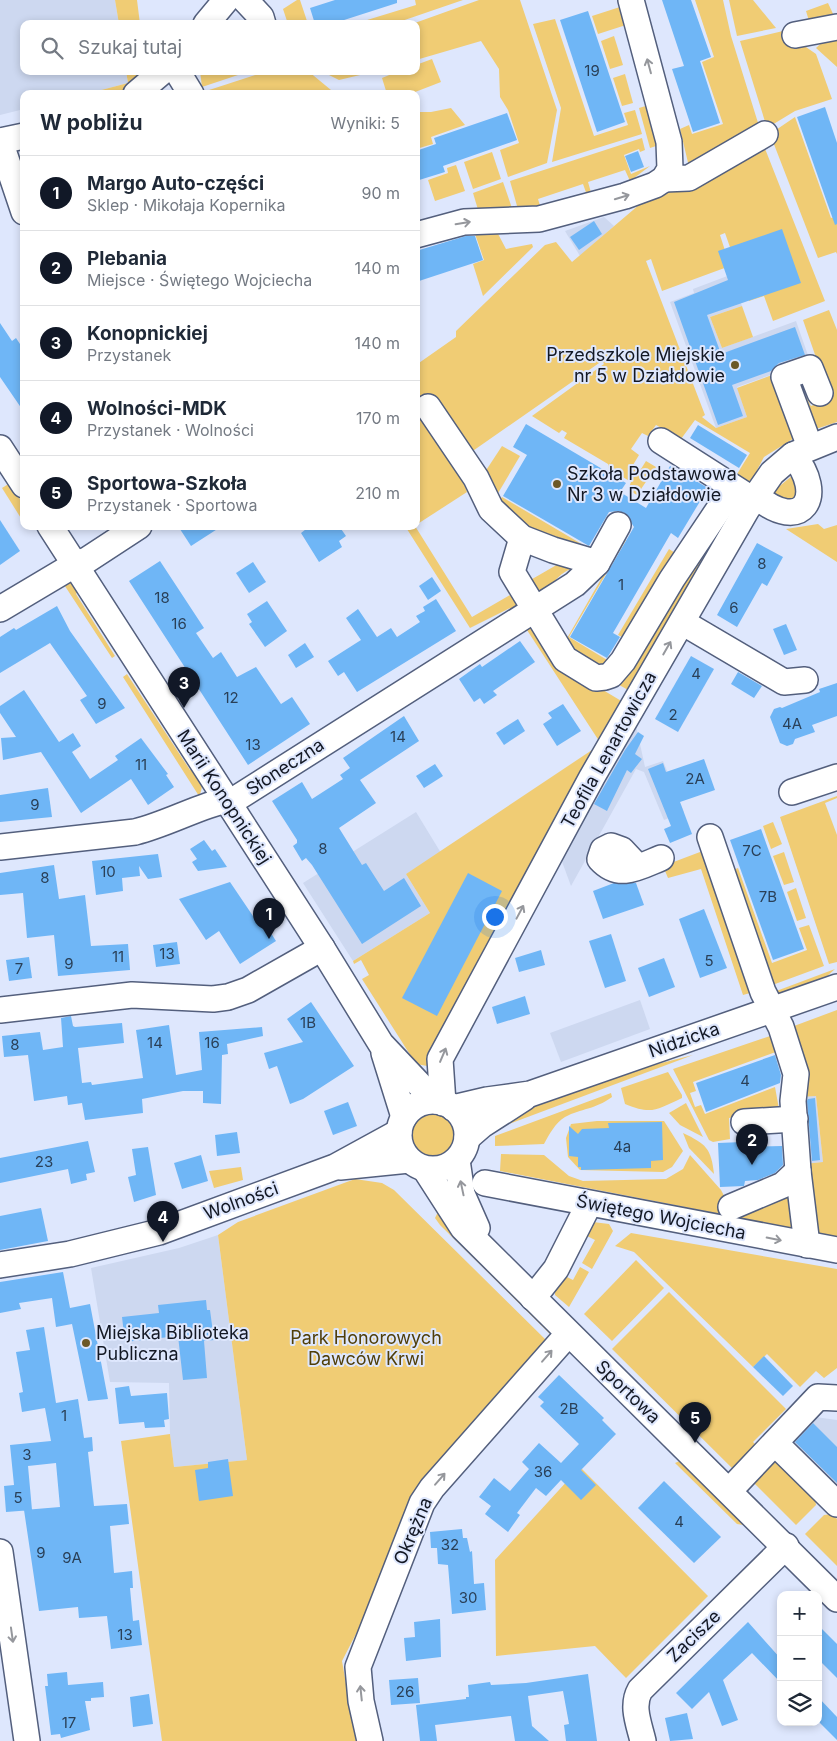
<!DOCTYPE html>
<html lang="pl">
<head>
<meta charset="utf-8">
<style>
	:root { --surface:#fff; --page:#f6f6f7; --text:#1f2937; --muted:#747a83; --line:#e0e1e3; --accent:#111827 }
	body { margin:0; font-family:Inter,sans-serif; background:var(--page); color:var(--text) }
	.controls { position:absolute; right:15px; bottom:15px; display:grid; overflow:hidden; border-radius:10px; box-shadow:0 2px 8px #0003 }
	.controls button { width:45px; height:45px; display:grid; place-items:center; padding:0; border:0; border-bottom:1px solid var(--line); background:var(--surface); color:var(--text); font:25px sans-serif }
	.you { position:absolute; left:494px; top:916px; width:18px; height:18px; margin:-12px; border:4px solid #fff; border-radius:50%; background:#1a73e8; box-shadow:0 0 0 8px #1a73e833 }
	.badge { display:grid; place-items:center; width:32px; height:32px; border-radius:50%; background:var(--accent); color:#fff; font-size:16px; font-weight:700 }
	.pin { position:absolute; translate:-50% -41px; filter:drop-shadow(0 1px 2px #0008) }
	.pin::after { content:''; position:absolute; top:26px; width:18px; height:15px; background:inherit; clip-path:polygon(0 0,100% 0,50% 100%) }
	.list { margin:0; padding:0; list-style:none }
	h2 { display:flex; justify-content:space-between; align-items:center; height:65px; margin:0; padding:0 20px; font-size:21px }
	h2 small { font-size:16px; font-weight:400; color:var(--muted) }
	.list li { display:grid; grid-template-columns:32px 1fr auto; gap:15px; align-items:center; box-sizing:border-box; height:75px; padding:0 20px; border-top:1px solid var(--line) }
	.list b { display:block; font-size:19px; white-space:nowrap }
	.list p { margin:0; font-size:16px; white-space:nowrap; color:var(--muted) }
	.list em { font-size:16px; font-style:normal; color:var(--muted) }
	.icon { flex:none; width:28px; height:28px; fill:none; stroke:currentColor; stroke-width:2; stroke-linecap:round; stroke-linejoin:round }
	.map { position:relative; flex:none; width:837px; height:1741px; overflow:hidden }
	.search { position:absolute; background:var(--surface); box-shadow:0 2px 8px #0003; left:20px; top:20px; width:400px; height:55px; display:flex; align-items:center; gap:12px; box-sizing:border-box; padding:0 18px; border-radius:10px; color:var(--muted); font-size:19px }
	.panel { position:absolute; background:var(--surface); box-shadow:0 2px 8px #0003; left:20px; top:90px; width:400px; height:440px; border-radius:10px }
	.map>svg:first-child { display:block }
	.built { fill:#cdd8f0 }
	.green { fill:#f0cc74 }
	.building { fill:#6fb6f6 }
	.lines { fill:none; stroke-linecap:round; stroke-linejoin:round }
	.minor-casing { stroke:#535f7d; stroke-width:28 }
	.minor { stroke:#fff; stroke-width:25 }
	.oneway { stroke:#95979c }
	.poi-dot { fill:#6c5826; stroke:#dee7fd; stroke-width:2 }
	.labels { text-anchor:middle; stroke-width:4; stroke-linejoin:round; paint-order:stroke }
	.number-label { font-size:15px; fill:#2a4058 }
	.poi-label { font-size:18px; fill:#131824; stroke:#dee7fd; text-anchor:start }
	.street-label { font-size:18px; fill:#131824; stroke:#dee7fd }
	.park-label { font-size:18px; fill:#503e08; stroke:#dee7fd }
</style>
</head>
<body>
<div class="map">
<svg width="837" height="1741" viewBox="0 0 837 1741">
	<rect width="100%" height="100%" fill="#dee7fd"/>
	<g class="built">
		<path d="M0 0H115L119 24H24V71H126L128 83 86 94H24V109L0 115Z"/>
		<path d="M604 217 614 226 580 256 565 231Z"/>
		<path d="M730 275 742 306 710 317 722 348 796 321 810 361 737 387 747 417 716 428 670 302 694 293 693 289Z"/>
		<path d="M635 721 645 767 663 761 684 812 664 820 644 772 636 769 571 886 561 859Z"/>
		<path d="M416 812 441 853 406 874 430 913 353 961 303 883Z"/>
		<path d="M640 1000 650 1029 561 1062 550 1033Z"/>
		<path d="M816 1096 823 1162 804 1164 797 1097Z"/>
		<path d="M218 1235 247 1460 174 1467 170 1434 169 1383 110 1382 91 1268 179 1248Z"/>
		<path d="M808 1416 837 1420V1488L787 1437Z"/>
	</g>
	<g class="green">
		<path d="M115 0H137L140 24H119Z"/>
		<path d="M297 0H300L308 24H288L283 9Z"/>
		<path d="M415 0H463L393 24H354L416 5Z"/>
		<path d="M479 0H520L557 110 547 163 508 177 500 150 519 143 508 110 500 97 499 69 481 41 416 60V24H412Z"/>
		<path d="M695 0H723L731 36 759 126 690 171 680 129 689 125 692 134 723 124 702 62 714 57Z"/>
		<path d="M729 0H753L776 28 737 36Z"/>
		<path d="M828 3 834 16 809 21 806 11Z"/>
		<path d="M620 7 626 25 598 34 592 16Z"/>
		<path d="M555 19 594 136 628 125 624 113 635 110 642 134 552 162 561 108 533 24Z"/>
		<path d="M783 31 816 54 832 99 795 111 767 128 740 41Z"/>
		<path d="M837 31V67L816 48 833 32Z"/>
		<path d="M614 36 623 65 610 69 601 41Z"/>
		<path d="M432 59 441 82 410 94H387L382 78 399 71H416V65Z"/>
		<path d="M126 71H145L141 94H86L128 83Z"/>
		<path d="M200 71H250L202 87Z"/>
		<path d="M268 71H308L331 90 320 94H209L206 91Z"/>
		<path d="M321 71H377L339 80Z"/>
		<path d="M625 74 633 103 622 106 613 78Z"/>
		<path d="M649 105 659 145 650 148 639 108Z"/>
		<path d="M451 108 465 125 431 137 433 144 416 149V112H431Z"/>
		<path d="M795 117 831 218 837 216V254L836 252 818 258 770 134Z"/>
		<path d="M642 138 645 150 640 152 639 149 624 155 631 174 650 166 630 181 625 170 588 182 592 196 588 198 583 184 538 199 542 212 519 213 510 181Z"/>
		<path d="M762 141 825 301 773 321 764 296 749 301 725 233 720 235 730 266 662 291 651 259 646 261 705 415 702 417 716 428 747 417 737 388 772 375 796 437 764 457 748 487 734 479 750 453 695 420 681 439 656 425 648 436 642 433 631 449 639 455 633 465 641 469 646 461 656 467 637 495 628 490 631 482 608 468V464L564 438 567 433 562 430 559 433 532 416 604 364 602 361 467 455 416 408V365L456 337V331L545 245 556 242 572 262 660 187Z"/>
		<path d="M492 152 501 179 473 189 464 162Z"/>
		<path d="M456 165 465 191 435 201 428 180 448 173 447 168Z"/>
		<path d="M503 182 514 214 479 213 473 193Z"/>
		<path d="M496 230 506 249 532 244 533 247 483 296 473 264 484 260 474 231Z"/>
		<path d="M742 306 753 337 722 348 710 317Z"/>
		<path d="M829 310 837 330V422L810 431 796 389 801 387 811 406 830 398 803 320Z"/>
		<path d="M416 411 427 412 458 466 467 492 416 525Z"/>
		<path d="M502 446 520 456 494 500 483 475Z"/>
		<path d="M793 475 800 481 798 503 770 494Z"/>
		<path d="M10 483 24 506V523L2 488Z"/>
		<path d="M502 497 590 549 538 536 496 505Z"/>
		<path d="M721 510 732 517 630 691 612 681Z"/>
		<path d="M818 524 824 529 837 525V562L786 529Z"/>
		<path d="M405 526H415L472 617 510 595 518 598 522 605 514 613 510 608 470 628Z"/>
		<path d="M624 539 626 540 569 637 612 663 611 669 571 658 566 640Z"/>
		<path d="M669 549 678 555 626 639 618 635Z"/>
		<path d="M560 563 576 567C557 572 551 589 536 599L527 582Z"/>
		<path d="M61 580 71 582 80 589 76 594 115 656 112 658Z"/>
		<path d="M529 624 588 681 623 702 433 1067 416 1064 362 979 369 975 361 960 354 964 353 961 430 913 406 874 601 744 525 627Z"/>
		<path d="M127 674 190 770 195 767C200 777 205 785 199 796L123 677Z"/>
		<path d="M837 796V798L825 803 837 835V962L829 964 780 817Z"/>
		<path d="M773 822 782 844 771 849 763 826Z"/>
		<path d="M700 852 706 854 757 991 743 995 701 869 668 878 663 866Z"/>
		<path d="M784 852 794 882 784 885 773 856Z"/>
		<path d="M738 868 772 963 807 950 799 928 809 925 824 966 767 987 731 871Z"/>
		<path d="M796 888 806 918 797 921 787 892Z"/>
		<path d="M835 969 825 978 777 999 771 993Z"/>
		<path d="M837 1010V1237L813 1234 804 1164 823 1162 816 1096 801 1097 786 1029Z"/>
		<path d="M779 1033 784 1049 693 1082 696 1091 690 1093 695 1107 701 1105 705 1114 775 1087 779 1109 729 1118 730 1139 713 1142 709 1140 673 1069Z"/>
		<path d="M693 1055 509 1124 503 1121 555 1094 618 1074Z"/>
		<path d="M668 1072 682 1095V1098C656 1110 652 1115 625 1104L621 1088Z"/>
		<path d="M611 1093 612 1097C594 1110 582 1108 565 1117 555 1123 549 1135 544 1144L495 1146V1136Z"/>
		<path d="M686 1103 703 1137 680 1125 669 1113Z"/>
		<circle cx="433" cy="1136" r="23"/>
		<path d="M597 1121H664L683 1151 672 1167 663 1172 580 1170 568 1157 566 1138 571 1124Z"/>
		<path d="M683 1133C706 1144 711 1148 714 1174L689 1148Z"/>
		<path d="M501 1154 544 1155 569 1176 583 1181 666 1179 683 1169 690 1155 721 1190 732 1211 793 1183 802 1235 736 1217 500 1171Z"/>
		<path d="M241 1167 243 1180 214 1188 209 1171Z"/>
		<path d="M355 1179 382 1183 394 1190 548 1342 422 1486 375 1597 342 1661 356 1741H162L121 1441 170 1434 174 1467 247 1460 218 1235 238 1222Z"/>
		<path d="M438 1212 552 1332 553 1337 440 1225 435 1218Z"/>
		<path d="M585 1221 609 1224 613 1231 592 1269 582 1263 595 1240 583 1234Z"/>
		<path d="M631 1233 837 1269V1368L824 1378 816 1371 800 1387 767 1354 753 1367 634 1252 615 1246Z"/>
		<path d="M636 1260 664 1288 612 1341 584 1314Z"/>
		<path d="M580 1267 589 1272 569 1307 555 1295V1287L561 1274 573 1280Z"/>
		<path d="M669 1292 786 1409 753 1442 761 1450 738 1474 612 1349Z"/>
		<path d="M682 1460 745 1523 743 1525 737 1524 675 1463Z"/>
		<path d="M770 1460H777L815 1498 816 1505 796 1525 752 1481Z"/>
		<path d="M580 1467 708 1596 626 1678 595 1646 496 1656 495 1560Z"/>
		<path d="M832 1514 837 1519V1566L805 1534 824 1515Z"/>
	</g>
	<g class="building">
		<path d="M335 0H397V3L341 21 342 24H315L310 8Z"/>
		<path d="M662 0H691L711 57 700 61 720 123 693 132 672 69 684 66Z"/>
		<path d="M588 11 625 122 597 132 560 20Z"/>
		<path d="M825 107 837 143V224L835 225 797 117Z"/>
		<path d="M507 113 517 140 443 166 445 172 416 181V151L436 144 434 138Z"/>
		<path d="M638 151 644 167 631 172 625 156Z"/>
		<path d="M594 221 602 234 579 250 570 237Z"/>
		<path d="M782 229 801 283 707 315 721 354 795 327 805 355 779 363 771 371 732 385 743 416 718 425 674 302 728 280 718 251Z"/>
		<path d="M466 236H475L483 260 416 282V251Z"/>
		<path d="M0 323 12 341 16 338 24 350V412L0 377Z"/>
		<path d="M526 424 626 483 620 492 646 508 670 466 708 488 678 538 671 533 613 633 620 637 607 658 570 637 634 527 625 513 618 511 609 512 589 546 503 496 527 455 513 447Z"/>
		<path d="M698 425 747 455 739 468 690 438Z"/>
		<path d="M0 520 20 551 0 565Z"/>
		<path d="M178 526H222L191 546Z"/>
		<path d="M310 526H339L346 536 339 541 342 547 319 562 301 533Z"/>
		<path d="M757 543 783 557 767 586 762 583 737 627 717 615Z"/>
		<path d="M160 561 204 628 196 633 213 658 221 652 237 677 256 667 281 704 292 697 310 724 248 765 129 581Z"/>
		<path d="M253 562 266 582 249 593 236 573Z"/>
		<path d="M432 577 441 591 428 600 419 586Z"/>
		<path d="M436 599 456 631 357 692 344 672 338 676 328 661 361 640 346 618 358 609 377 637 391 628 397 637 420 622 416 616 425 611 423 607Z"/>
		<path d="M267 601 287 631 265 647 249 624 252 622 247 614Z"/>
		<path d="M57 606 70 631 125 708 96 724 80 700 87 696 50 643 0 673V637L14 628 16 630Z"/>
		<path d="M786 624 797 650 784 655 773 629Z"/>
		<path d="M520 641 535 662 493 691 497 695 484 704 480 698 474 702 459 679 480 664 482 667Z"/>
		<path d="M305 643 314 657 296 668 288 655Z"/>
		<path d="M691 656 714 669 678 732 655 719Z"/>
		<path d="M738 672 762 686 754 698 731 684Z"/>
		<path d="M837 683V716L812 725 815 732 795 739 793 744 787 746 780 743 770 717 774 709 780 707 782 708 820 692 819 689Z"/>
		<path d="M24 690 59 742 73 733 81 746 72 752 90 779 118 760 115 756 141 738 168 774 166 775 174 787 148 805 131 779 81 813 41 752 3 760 1 738 16 737 0 713V706Z"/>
		<path d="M563 704 581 731 557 746 543 724 552 718 548 713Z"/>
		<path d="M404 716 419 741 360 780 376 803 339 828 362 865 366 863 384 891 404 878 421 906 362 944 312 865 306 858 302 861 293 846 297 843V840L272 801 302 782 312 799 343 779 340 775 350 768 343 758Z"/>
		<path d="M518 719 525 731 504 745 496 733Z"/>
		<path d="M638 732 644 736 635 754 642 759 631 773 627 770 607 811 594 804 625 750Z"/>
		<path d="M704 759 715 790 680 802 692 834 670 843 664 829 671 826 648 769 663 763 666 772Z"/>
		<path d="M435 764 443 776 424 788 416 776Z"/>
		<path d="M48 788 52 817 0 822V795Z"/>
		<path d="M761 829 804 949 773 960 730 840Z"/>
		<path d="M204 840 212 851 215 849 227 867 198 871 192 862 197 859 190 849Z"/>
		<path d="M158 854 162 877 148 879 139 866 140 876 122 878 123 891 96 895 92 861Z"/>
		<path d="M54 865 59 899 85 895 91 946 128 944 130 970 58 976 54 935 27 938 23 893 0 895V873Z"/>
		<path d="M468 873 502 891 437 1016 402 998Z"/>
		<path d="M230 882 255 919 260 916 276 941 240 964 219 931 206 940 179 899Z"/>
		<path d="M614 883H636L644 905 603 919 593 891Z"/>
		<path d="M704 909 727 968 700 978 679 919Z"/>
		<path d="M611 934 626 981 605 988 589 941Z"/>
		<path d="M177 942 180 964 156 967 153 945Z"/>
		<path d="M541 950 545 965 519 972 515 958Z"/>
		<path d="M29 957 32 978 9 981 6 960Z"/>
		<path d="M664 958 675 987 649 997 638 968Z"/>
		<path d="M525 996 530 1014 497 1024 492 1007Z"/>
		<path d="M311 1002 354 1066 303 1099 290 1104 277 1066 269 1069 264 1053 303 1042 287 1019Z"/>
		<path d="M71 1016 73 1026 75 1027 122 1023 124 1043 78 1048 82 1083 91 1082 92 1085 143 1078 136 1030 169 1025 176 1075 202 1070 199 1032 262 1027 263 1036 227 1044 228 1054 222 1055 221 1104 203 1103V1091H183L142 1099 143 1113 85 1120 82 1103 68 1105 67 1096 34 1101 28 1055 4 1057 2 1036 40 1032 43 1050 63 1047 61 1018Z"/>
		<path d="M775 1055 781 1075 780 1083 706 1112 696 1083Z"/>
		<path d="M815 1098 820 1160 812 1161 807 1101 808 1099Z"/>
		<path d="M348 1102 357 1126 333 1135 324 1111Z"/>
		<path d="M662 1122 663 1160 651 1161V1168L581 1170V1167H578V1157L569 1156V1126L578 1134 582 1129 609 1128 608 1123Z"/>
		<path d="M237 1132 240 1153 217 1156 215 1135Z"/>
		<path d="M88 1141 95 1172 86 1174 87 1180 71 1184 68 1169 0 1183V1158Z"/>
		<path d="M743 1142 744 1147 782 1146 783 1165 775 1173 758 1180 745 1181 744 1186 720 1187 718 1143Z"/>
		<path d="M148 1147 156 1195 134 1202 128 1177 136 1175 132 1149Z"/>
		<path d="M201 1155 208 1181 182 1189 174 1163Z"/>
		<path d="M41 1208 48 1241 0 1250V1216Z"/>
		<path d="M63 1272 70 1308 90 1304 108 1399 88 1401 72 1324 56 1327 52 1298 19 1303 21 1309 0 1313V1282Z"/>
		<path d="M206 1300 207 1310H210L214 1340 204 1341 207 1378 183 1380 178 1336 125 1342 122 1317 159 1313 158 1305Z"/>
		<path d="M44 1327 56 1403 78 1399 84 1438 92 1437 93 1451 88 1452 94 1506 127 1504 129 1524 110 1526 114 1573 132 1571 133 1588H130L133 1621 139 1620 142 1645 111 1649 107 1616 79 1618 78 1607 39 1611 24 1510 60 1507 56 1463 28 1466 32 1510 6 1512 4 1486 14 1485 10 1445 51 1441 45 1408 22 1412 19 1393 23 1392 16 1352 30 1350 26 1330Z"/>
		<path d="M764 1356 793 1386 783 1396 753 1367Z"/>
		<path d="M559 1375 604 1418 602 1420 616 1434 581 1470 596 1485 581 1500 561 1480 546 1496 536 1488 517 1513 520 1515 508 1532 485 1514 491 1506 479 1497 494 1478 510 1491 529 1469 522 1462 539 1443 561 1463 579 1444 540 1406 544 1402 538 1397Z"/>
		<path d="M129 1386 131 1396 167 1393 169 1419 164 1420 165 1427 145 1428 144 1422 119 1424 115 1388Z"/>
		<path d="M813 1423 837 1447V1483L795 1442Z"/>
		<path d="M228 1459 233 1496 199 1501 195 1470 208 1468V1462Z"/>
		<path d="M664 1481 721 1537 694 1563 638 1508Z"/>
		<path d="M462 1529 463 1538H467L470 1552 472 1551 474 1584 484 1583 486 1610 452 1614 448 1565 438 1564 437 1548H431L430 1532Z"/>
		<path d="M440 1619 441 1657 406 1661 404 1638 415 1637 414 1622Z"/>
		<path d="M748 1622 781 1659V1683L752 1653 723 1680 738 1720 722 1726 709 1692 692 1709 676 1693Z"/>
		<path d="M818 1625 837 1644V1678L818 1659Z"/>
		<path d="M67 1672 68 1685 103 1682 104 1697 91 1698V1701H85L90 1730 61 1738 60 1734 51 1735 45 1686H48L47 1674Z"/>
		<path d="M588 1674 597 1741H566L564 1725 569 1724 563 1691 528 1696 532 1726 549 1741H515L511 1716 435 1725 437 1741H420L416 1705 466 1699V1697H469L468 1685 490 1682 491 1685 526 1683Z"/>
		<path d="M418 1678 420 1703 391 1705 389 1680Z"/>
		<path d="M149 1694 153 1724 133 1727 130 1697Z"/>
		<path d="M818 1697 837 1717V1740L818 1721Z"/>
		<path d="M687 1713 693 1739 670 1741 665 1718Z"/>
	</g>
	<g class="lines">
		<defs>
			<g id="minor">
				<path d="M245 0 261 17 263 24"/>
				<path d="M206 24 226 0"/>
				<path d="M795 35 837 27"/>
				<path d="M177 71 191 94"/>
				<path d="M136 94 163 71"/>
				<path d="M0 141 24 212"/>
				<path d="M0 141 24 136"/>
				<path d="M664 179 689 178 765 134"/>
				<path d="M416 235 464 222 539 219 625 196 655 185 664 179 670 169 669 142 631 0"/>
				<path d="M428 407 476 478 491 509 522 538 553 550 597 563"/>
				<path d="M661 441 747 496"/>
				<path d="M810 447 784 377 810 368 820 393"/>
				<path d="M0 448 24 485"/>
				<path d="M756 496C802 535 827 496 793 455"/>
				<path d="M50 526 322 948 381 1044 435 1101"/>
				<path d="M522 538 512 572 565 659 596 678 605 677 611 675 623 661 672 579 733 488"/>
				<path d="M0 609 74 565 87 560 139 526"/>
				<path d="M682 622 784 682 805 680"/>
				<path d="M792 792 837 777"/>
				<path d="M710 837 763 992 781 1027 796 1074 793 1101 798 1171 807 1245"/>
				<path d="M0 847 135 832C171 823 201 804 237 798L575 584 597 563 618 525"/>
				<path d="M638 867 622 850 611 846 603 850 600 859C619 880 639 867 661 858"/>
				<path d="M0 1010 132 995 213 999 228 997 248 990 322 948"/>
				<path d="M384 1053 404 1117"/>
				<circle cx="433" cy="1135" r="34"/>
				<path d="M443 1103 440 1059 592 777 747 509 772 473 793 455 837 437"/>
				<path d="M453 1108 487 1100 530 1094 837 987"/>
				<path d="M744 1122 795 1119"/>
				<path d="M467 1138 482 1125 524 1098"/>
				<path d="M457 1160 462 1194 477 1228"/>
				<path d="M340 1167 409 1160"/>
				<path d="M425 1169 463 1228 837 1599"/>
				<path d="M485 1183 837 1250"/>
				<path d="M731 1207 783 1185 798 1171"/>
				<path d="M0 1265 70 1254 159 1232 335 1167 399 1132"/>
				<path d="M533 1298 556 1269 589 1204"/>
				<path d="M775 1443 837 1504"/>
				<path d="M729 1491 818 1397 837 1398"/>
				<path d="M0 1552 27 1741"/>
				<path d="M370 1741 361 1701 358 1667 422 1503 432 1488 568 1334"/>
				<path d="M643 1741C639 1724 631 1706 640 1690L786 1546"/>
			</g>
		</defs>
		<use href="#minor" class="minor-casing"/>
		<use href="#minor" class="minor"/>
	</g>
	<defs><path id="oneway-shaft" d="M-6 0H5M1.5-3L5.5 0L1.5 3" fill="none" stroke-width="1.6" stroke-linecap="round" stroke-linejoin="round" transform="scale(1.25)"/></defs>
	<g class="oneway">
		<use href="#oneway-shaft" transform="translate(649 66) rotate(-105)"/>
		<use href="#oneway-shaft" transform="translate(622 197) rotate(-17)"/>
		<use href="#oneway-shaft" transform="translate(463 223) rotate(-9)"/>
		<use href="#oneway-shaft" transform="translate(667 648) rotate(-60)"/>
		<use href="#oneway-shaft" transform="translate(520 912) rotate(-62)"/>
		<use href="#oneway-shaft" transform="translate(443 1055) rotate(-67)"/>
		<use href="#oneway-shaft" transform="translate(462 1188) rotate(-102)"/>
		<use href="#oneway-shaft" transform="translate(774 1239) rotate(11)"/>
		<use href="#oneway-shaft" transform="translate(547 1356) rotate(-49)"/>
		<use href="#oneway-shaft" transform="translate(440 1479) rotate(-49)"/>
		<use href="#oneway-shaft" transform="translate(12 1635) rotate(82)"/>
		<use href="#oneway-shaft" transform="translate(361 1693) rotate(-96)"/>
	</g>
	<g class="poi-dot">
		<circle cx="735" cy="365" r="5"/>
		<circle cx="557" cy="484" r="5"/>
		<circle cx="86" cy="1343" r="5"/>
	</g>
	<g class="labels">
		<g class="number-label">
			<text x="592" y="76">19</text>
			<text x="762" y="569">8</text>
			<text x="621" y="590">1</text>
			<text x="162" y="603">18</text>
			<text x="734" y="613">6</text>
			<text x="179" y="629">16</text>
			<text x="696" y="679">4</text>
			<text x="231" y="703">12</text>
			<text x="102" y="709">9</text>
			<text x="673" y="720">2</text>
			<text x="792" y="729">4A</text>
			<text x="398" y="742">14</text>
			<text x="253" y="750">13</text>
			<text x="141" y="770">11</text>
			<text x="695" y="784">2A</text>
			<text x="35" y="810">9</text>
			<text x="323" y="854">8</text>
			<text x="752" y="856">7C</text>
			<text x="108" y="877">10</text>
			<text x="45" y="883">8</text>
			<text x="768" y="902">7B</text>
			<text x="167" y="959">13</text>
			<text x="118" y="962">11</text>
			<text x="709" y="966">5</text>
			<text x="69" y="969">9</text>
			<text x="19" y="974">7</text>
			<text x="308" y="1028">1B</text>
			<text x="155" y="1048">14</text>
			<text x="212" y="1048">16</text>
			<text x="15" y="1050">8</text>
			<text x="745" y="1086">4</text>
			<text x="622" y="1152">4a</text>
			<text x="44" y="1167">23</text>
			<text x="569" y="1414">2B</text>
			<text x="64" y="1421">1</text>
			<text x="27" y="1460">3</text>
			<text x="543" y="1477">36</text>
			<text x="18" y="1503">5</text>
			<text x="679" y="1527">4</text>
			<text x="450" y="1550">32</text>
			<text x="41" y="1558">9</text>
			<text x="72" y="1563">9A</text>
			<text x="468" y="1603">30</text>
			<text x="125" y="1640">13</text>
			<text x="405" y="1697">26</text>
			<text x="69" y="1728">17</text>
		</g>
		<g class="poi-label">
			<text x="725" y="361" text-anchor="end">Przedszkole Miejskie<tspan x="725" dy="21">nr 5 w Działdowie</tspan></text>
			<text x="567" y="480">Szkoła Podstawowa<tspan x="567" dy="21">Nr 3 w Działdowie</tspan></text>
			<text x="96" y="1339">Miejska Biblioteka<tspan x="96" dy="21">Publiczna</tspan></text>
		</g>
		<g class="street-label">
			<text transform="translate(609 750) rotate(-61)" y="6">Teofila Lenartowicza</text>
			<text transform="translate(285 767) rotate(-33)" y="6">Słoneczna</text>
			<text transform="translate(224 797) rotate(57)" y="6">Marii Konopnickiej</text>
			<text transform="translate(684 1040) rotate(-19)" y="6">Nidzicka</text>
			<text transform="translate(241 1201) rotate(-20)" y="6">Wolności</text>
			<text transform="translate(661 1217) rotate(11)" y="6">Świętego Wojciecha</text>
			<text transform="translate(628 1392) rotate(44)" y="6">Sportowa</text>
			<text transform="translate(413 1531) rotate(-67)" y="6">Okrężna</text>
			<text transform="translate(694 1636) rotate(-44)" y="6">Zacisze</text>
		</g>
		<g class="park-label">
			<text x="366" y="1344">Park Honorowych<tspan x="366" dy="21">Dawców Krwi</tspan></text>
		</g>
	</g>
</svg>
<div class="controls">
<button>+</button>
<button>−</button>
<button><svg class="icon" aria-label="layers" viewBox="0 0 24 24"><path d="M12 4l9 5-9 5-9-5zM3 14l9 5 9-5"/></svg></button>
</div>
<div class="you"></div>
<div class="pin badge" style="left:269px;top:939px">1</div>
<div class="pin badge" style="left:752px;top:1165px">2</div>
<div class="pin badge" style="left:184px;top:708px">3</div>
<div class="pin badge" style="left:163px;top:1242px">4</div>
<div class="pin badge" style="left:695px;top:1443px">5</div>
<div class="search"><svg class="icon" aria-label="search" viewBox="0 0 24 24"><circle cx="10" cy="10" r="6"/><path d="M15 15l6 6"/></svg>Szukaj tutaj</div>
<section class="panel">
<h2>W pobliżu<small>Wyniki: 5</small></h2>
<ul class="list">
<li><span class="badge">1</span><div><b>Margo Auto-części</b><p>Sklep · Mikołaja Kopernika</p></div><em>90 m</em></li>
<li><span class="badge">2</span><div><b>Plebania</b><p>Miejsce · Świętego Wojciecha</p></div><em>140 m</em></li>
<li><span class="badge">3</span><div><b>Konopnickiej</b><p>Przystanek</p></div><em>140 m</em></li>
<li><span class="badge">4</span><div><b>Wolności-MDK</b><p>Przystanek · Wolności</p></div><em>170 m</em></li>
<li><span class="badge">5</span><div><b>Sportowa-Szkoła</b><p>Przystanek · Sportowa</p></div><em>210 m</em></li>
</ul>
</section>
</div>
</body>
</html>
